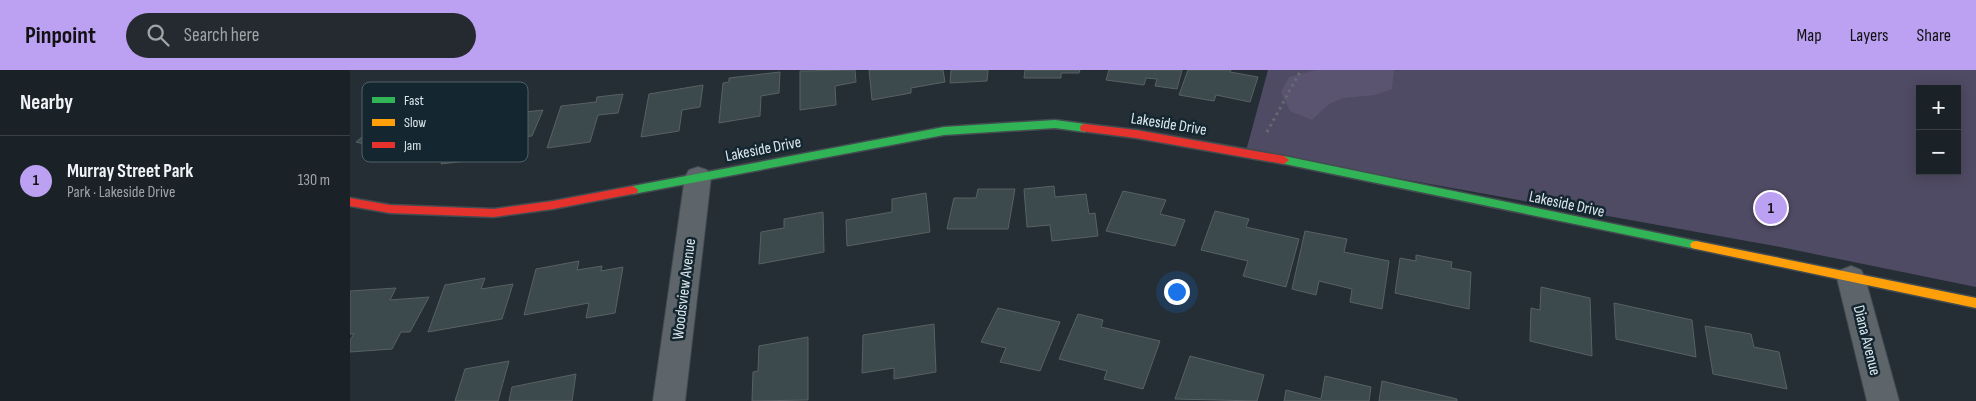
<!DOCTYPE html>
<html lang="en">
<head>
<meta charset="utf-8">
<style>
	:root { --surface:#1b2227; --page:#242a2f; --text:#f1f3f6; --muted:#a0a4a7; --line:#393f44; --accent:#bca0f2 }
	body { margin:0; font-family:"Sofia Sans Condensed",sans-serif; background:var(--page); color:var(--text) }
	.controls { position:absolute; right:15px; top:15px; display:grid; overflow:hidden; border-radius:0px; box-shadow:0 2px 12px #0003 }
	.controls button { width:45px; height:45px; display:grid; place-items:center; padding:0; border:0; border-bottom:1px solid var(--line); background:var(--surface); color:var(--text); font:25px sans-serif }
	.you { position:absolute; left:826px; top:221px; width:18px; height:18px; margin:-12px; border:4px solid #fff; border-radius:50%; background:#1a73e8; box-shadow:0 0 0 8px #1a73e833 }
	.badge { display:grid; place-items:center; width:32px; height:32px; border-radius:50%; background:var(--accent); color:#111; font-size:16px; font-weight:700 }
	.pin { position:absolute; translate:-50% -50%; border:2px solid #fff; box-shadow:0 1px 5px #0006 }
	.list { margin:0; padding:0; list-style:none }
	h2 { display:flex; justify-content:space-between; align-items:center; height:65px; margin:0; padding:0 20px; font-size:21px }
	h2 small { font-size:16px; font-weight:400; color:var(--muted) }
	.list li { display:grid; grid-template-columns:32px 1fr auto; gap:15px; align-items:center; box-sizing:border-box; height:90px; padding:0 20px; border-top:1px solid var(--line) }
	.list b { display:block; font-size:19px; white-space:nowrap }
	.list p { margin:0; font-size:16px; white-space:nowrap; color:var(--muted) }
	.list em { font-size:16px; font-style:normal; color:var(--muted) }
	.icon { flex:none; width:28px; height:28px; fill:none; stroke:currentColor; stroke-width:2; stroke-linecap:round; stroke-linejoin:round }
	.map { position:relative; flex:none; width:1626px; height:331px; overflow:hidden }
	header { display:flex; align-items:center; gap:30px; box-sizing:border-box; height:70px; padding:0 25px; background:var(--accent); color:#111 }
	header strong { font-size:24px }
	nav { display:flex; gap:28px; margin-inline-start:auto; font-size:18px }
	.search { width:350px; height:45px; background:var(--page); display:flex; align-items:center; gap:12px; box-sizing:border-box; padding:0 18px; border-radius:28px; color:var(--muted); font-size:19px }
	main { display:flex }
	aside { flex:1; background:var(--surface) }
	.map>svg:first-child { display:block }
	.green { fill:#504b64; fill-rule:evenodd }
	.forest { fill:#5a5471 }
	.building { fill:#3c4a4d; stroke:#586164 }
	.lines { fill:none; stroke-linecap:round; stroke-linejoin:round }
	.street-casing { stroke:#434c51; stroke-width:2 }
	.fast-casing { stroke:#434c51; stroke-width:3 }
	.slow-casing { stroke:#434c51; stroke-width:3 }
	.jam-casing { stroke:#434c51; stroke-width:3 }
	.path { stroke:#646b70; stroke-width:3; stroke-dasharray:2.5 4; stroke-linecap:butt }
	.street { fill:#5d656a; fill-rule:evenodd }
	.fast { fill:#30b455; fill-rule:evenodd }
	.slow { fill:#ff9f0a; fill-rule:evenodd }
	.jam { fill:#e5322d; fill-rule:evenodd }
	.labels { text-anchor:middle; stroke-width:5; stroke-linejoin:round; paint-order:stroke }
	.street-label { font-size:16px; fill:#dce7ee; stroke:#142630 }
	.key { fill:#142630; stroke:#506069; stroke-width:1 }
	.key-label { font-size:14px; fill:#dce7ee }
</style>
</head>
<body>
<header>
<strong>Pinpoint</strong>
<div class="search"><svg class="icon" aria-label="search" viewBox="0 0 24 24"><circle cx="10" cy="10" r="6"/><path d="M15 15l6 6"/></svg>Search here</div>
<nav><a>Map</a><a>Layers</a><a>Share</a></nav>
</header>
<main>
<aside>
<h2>Nearby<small></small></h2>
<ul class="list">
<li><span class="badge">1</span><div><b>Murray Street Park</b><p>Park · Lakeside Drive</p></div><em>130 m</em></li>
</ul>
</aside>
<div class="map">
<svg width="1626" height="331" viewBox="0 0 1626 331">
	<rect width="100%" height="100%" fill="#242e34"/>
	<path class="green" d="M918 0H1626V217L1425 176 896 81ZM1570 19H1607V101H1570Z"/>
	<path class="forest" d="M966 0H1044L1042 19 1025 25 993 28 979 34 962 50 940 41 931 22 939 7Z"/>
	<g class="building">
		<path d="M505 0 506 12 485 16 486 35 450 40V1Z"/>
		<path d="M519 0H593L595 12 561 18V23L522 30Z"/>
		<path d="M601 0H638L637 11 600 13Z"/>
		<path d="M675 0H730L729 3H711V8H674Z"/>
		<path d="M759 0H832L827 19 805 16 807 9 796 8 794 15 756 10Z"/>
		<path d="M838 0H881L880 2 908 7 900 32 866 25 864 31 829 25Z"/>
		<path d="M430 2 429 23 411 26 410 46 369 53 373 13 379 12V8Z"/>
		<path d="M353 15 350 37 332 40 329 61 291 67 299 24Z"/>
		<path d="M273 24 268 43 248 45 240 72 197 78 211 36 246 32 247 27Z"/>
		<path d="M193 40 182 66 142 70 133 89 91 94 113 49Z"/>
		<path d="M41 43 95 54 61 85 6 72Z"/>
		<path d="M704 116 705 127 736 124 739 144 745 143 748 166 702 171 700 155 677 157 674 119Z"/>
		<path d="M628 119H665L658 159H597L604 128H626Z"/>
		<path d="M773 121 816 130 810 144 835 150 825 176 756 161Z"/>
		<path d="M576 123 580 162 497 176 496 150 542 142V129Z"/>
		<path d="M865 141 899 149 896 157 949 169 936 217 893 206 898 191 851 180Z"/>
		<path d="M473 142 474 182 409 194 411 162 434 158V149Z"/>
		<path d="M955 161 997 169 994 182 1039 191 1032 239 1000 232 1002 219 969 211 966 225 942 219Z"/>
		<path d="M1066 185 1102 192 1101 198 1121 202 1119 239 1045 223 1050 188 1066 191Z"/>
		<path d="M229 191 227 200 252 196 251 201 273 197 265 243 236 248 239 233 174 245 186 199Z"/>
		<path d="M135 208 131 219 163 214 152 249 78 262 95 215Z"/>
		<path d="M1191 217 1240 228 1242 286 1180 271 1181 238 1190 240Z"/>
		<path d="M46 218 40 230 79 227 60 262H51L42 279 0 282V270L4 264H0V221Z"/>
		<path d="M1264 233 1342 250 1346 287 1266 269Z"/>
		<path d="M648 238 710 252 690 301 650 292 656 278 631 272Z"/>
		<path d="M728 244 753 250 751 257 810 271 793 319 754 309 757 301 709 289Z"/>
		<path d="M584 254 586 302 544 309V298L512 303 513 265Z"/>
		<path d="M1355 256 1401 264 1404 277 1429 282 1437 319 1363 304Z"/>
		<path d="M458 267V330L402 331 403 302 408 301 409 276Z"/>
		<path d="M840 286 914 305 907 331 825 329Z"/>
		<path d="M159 291 148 331H105L115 299Z"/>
		<path d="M226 304 222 331H159L162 317Z"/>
		<path d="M975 306 1021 317 1019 331H934L936 320 971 329Z"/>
		<path d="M1032 311 1107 329V331H1029Z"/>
	</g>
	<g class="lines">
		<defs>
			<g id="street">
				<path d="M348 97 357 100 361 107 335 331H303L335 107 339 100Z"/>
				<path d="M1501 196 1511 200 1515 208 1549 331H1517L1487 208 1491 200Z"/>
			</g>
			<g id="fast">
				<path d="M705 50 735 54 740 58 735 62 705 58 594 65 283 124 278 120 283 116 594 57Z"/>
				<path d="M934 86 1346 171 1350 172 1352 175 1350 178 1346 179 930 93 929 90Z"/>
			</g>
			<path id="slow" d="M1346 171 1626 228V238L1346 179 1342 178 1340 175 1342 172Z"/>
			<g id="jam">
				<path d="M735 54 786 60 934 86 939 90 934 94 786 68 731 61 730 58 731 55Z"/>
				<path d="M283 116 288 120 287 123 203 139 144 147 40 143 0 136V128L40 135 144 139 203 131Z"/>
			</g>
		</defs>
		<use href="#street" class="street-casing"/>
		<use href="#fast" class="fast-casing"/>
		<use href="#slow" class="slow-casing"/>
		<use href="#jam" class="jam-casing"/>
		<path class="path" d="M917 62 951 0"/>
		<use href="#street" class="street"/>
		<use href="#fast" class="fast"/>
		<use href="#slow" class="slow"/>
		<use href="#jam" class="jam"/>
	</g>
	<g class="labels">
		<g class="street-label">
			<text transform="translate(819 53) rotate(9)" y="6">Lakeside Drive</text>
			<text transform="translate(413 78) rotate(-11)" y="6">Lakeside Drive</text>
			<text transform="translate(1217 133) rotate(12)" y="6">Lakeside Drive</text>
			<text transform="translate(333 219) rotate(-83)" y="6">Woodsview Avenue</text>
			<text transform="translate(1518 270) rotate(76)" y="6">Diana Avenue</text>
		</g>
	</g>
	<rect x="12" y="12" width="166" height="80" rx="8" class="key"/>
	<rect x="22" y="27" width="23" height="6" fill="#30b455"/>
	<rect x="22" y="49" width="23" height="7" fill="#ff9f0a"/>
	<rect x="22" y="72" width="23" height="6" fill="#e5322d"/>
	<g class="key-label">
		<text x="54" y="35">Fast</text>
		<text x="54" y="57">Slow</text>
		<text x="54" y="80">Jam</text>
	</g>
</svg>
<div class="controls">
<button>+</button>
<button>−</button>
</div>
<div class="you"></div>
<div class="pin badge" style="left:1421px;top:138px">1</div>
</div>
</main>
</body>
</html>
